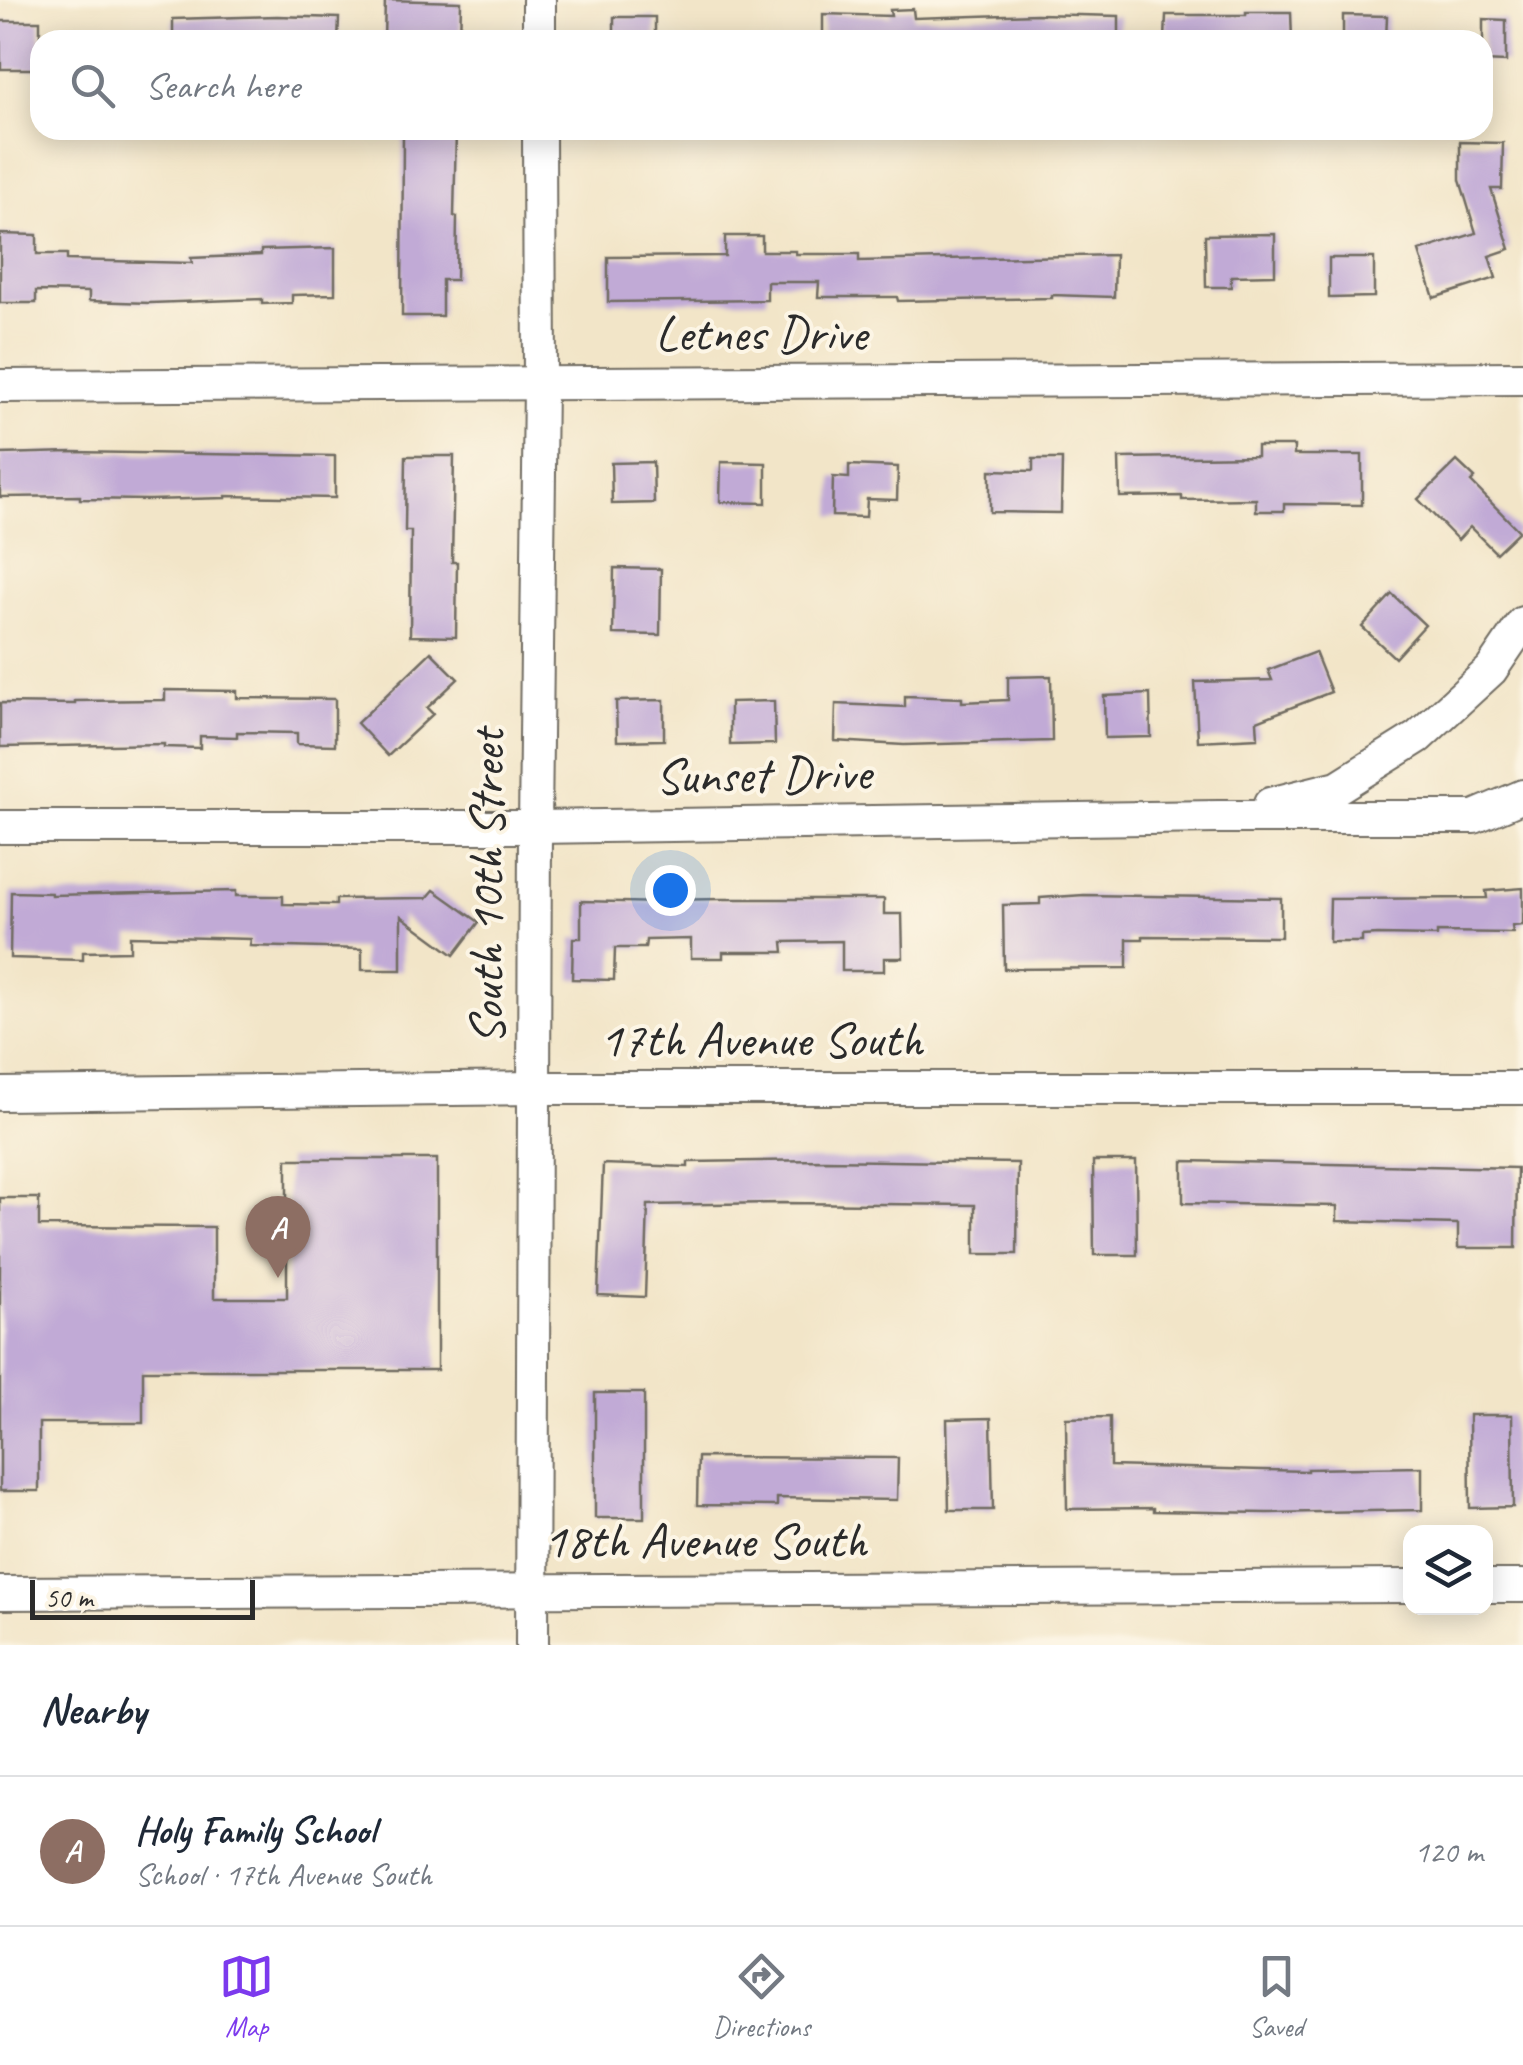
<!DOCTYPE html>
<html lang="en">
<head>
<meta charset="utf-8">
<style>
	:root { --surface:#fff; --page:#f2f2f3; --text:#1f2937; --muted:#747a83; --line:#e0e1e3; --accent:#7c3aed }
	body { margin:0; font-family:Caveat,sans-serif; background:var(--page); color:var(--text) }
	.controls { position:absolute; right:30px; bottom:30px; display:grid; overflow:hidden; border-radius:20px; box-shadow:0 5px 25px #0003 }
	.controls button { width:90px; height:90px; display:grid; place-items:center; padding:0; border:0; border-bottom:2px solid var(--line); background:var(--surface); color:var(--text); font:50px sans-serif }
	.scale { position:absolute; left:30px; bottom:25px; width:225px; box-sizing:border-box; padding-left:10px; border:5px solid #2b2b2b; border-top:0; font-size:28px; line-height:35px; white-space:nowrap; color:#2b2b2b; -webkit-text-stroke:8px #fcf5e5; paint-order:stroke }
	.you { position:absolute; left:670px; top:890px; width:35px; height:35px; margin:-25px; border:8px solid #fff; border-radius:50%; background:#1a73e8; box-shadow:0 0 0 15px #1a73e833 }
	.badge { display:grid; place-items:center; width:65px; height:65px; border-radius:50%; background:var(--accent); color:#fff; font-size:32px; font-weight:700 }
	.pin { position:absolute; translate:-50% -82px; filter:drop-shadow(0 2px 5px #0008) }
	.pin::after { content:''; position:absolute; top:52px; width:35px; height:30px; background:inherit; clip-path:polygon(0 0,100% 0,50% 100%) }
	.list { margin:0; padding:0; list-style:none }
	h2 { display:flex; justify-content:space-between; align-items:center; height:130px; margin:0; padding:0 40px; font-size:42px }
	h2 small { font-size:32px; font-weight:400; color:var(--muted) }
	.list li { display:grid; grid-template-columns:65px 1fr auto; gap:30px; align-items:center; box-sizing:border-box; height:150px; padding:0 40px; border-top:2px solid var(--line) }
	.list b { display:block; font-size:38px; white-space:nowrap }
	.list p { margin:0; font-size:32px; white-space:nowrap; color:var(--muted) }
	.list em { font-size:32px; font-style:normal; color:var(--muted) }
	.icon { flex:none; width:55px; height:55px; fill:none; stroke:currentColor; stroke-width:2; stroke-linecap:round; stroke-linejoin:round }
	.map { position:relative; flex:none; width:1523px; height:1645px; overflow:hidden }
	.search { position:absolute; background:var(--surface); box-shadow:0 5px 25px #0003; left:30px; right:30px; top:30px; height:110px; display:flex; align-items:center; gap:25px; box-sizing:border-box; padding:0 35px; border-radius:30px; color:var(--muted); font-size:38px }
	.sheet { height:280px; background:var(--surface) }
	nav { display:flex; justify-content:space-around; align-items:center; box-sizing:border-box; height:140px; border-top:2px solid var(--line); background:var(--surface); font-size:28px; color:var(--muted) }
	nav a { display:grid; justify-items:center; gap:5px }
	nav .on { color:var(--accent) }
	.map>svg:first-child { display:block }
	.building { fill:#c1aad6 }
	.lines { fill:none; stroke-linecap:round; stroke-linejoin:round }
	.minor-casing { stroke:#716c62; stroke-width:36 }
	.minor { stroke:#fff; stroke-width:32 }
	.labels { text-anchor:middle; stroke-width:8; stroke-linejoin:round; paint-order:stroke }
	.street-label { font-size:50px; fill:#2b2b2b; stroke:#fcf5e5 }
</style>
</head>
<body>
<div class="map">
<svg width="1523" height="1645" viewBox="0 0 1523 1645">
	<rect width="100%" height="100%" fill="#fcf5e5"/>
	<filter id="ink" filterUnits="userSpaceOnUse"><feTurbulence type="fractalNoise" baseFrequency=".01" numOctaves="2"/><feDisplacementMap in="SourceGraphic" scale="20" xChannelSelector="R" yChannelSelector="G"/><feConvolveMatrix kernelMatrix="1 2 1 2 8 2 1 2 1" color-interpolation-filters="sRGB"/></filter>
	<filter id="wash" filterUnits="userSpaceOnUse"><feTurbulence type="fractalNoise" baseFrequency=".0048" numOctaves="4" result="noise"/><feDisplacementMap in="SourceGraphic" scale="40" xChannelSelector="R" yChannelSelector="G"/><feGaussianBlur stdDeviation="2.25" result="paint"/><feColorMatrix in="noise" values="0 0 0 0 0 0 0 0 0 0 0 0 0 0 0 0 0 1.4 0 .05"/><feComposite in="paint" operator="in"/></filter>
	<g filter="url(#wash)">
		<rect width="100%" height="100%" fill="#f2e5c8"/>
		<g id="blocks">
			<g class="building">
				<path d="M385 0 461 2 460 40H384Z"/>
				<path d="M913 9 914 18 1037 14 1119 16V40H823V14L891 16 890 10Z"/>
				<path d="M1246 12H1291L1292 40H1165L1166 15H1246Z"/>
				<path d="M1343 15 1387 16 1386 40H1343Z"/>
				<path d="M277 16 339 18 338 40H173V19Z"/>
				<rect x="614" y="17" width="41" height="23"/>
				<path d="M1483 19 1506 20V62L1483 61Z"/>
				<path d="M0 21H40V69H1Z"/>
				<path d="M403 130H456L454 216 457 217 456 280H442V316H402Z"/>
				<path d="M1460 142 1503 143 1502 189H1491L1510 249 1489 256 1496 278 1434 298 1419 251 1476 233 1460 180Z"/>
				<path d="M0 234 37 235V254H67V260L192 263 191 258 261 255V250L335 248V294L292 295V303L262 304V299L150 303 89 301V292L36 291V303H0Z"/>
				<path d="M1275 234V275L1231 276V287H1206L1205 235Z"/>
				<path d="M725 236H762V251H796V254H859V261L1115 255 1114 297 1052 295V298L898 301 897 297H818L819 282H767V300L608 302V257L725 256Z"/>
				<path d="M1329 258H1374V297L1329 298Z"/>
				<path d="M1257 446H1294V455H1362V505L1284 504V511H1256V499L1182 500V496L1120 497 1119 458 1257 456Z"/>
				<path d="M71 452 335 456V498L226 496V498L149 500 80 499V496L0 497V454Z"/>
				<path d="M406 456H454L452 562H457L456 637 410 636 411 531H405Z"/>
				<path d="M1033 459H1062L1061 513 990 512V470L1033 471Z"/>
				<path d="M1457 461 1475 478 1471 482 1519 531 1496 553 1470 527 1458 540 1418 499Z"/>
				<path d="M653 462 654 503 612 504 611 463Z"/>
				<path d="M721 462 766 463V503L720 502Z"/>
				<path d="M849 465 898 467 897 500 867 499 866 517 832 516 833 477 849 478Z"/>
				<path d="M614 568 661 569 660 635 613 634Z"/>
				<path d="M1392 594 1425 625 1395 658 1362 627Z"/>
				<path d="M431 652 458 679 427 708 433 714 388 756 357 723Z"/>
				<path d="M1315 652 1331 692 1257 721 1258 738 1198 741 1195 682 1272 680 1268 670Z"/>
				<path d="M1051 676 1052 741 904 745 835 741 836 704 905 707V696L962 698V702L1008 700V677Z"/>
				<path d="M165 690 237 691V698L335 699V745L297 744V733L237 732V737L200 736V748L164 747V744L0 747V703L75 704V701L165 700Z"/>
				<path d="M1150 694 1151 737 1105 738 1104 696Z"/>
				<path d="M664 700V740L617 741 616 701Z"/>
				<path d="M774 701 775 744 730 745V702Z"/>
				<path d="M1523 888V925L1512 926 1513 933 1437 932V936L1378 935 1362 936V942H1329L1330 899 1487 898 1486 891Z"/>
				<path d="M434 890 479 922 454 955 401 916V970H362V949L250 946 251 939 130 936V951L83 952V960L10 958 11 892 51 893V895L236 891V896H283V904L336 905V899L427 898Z"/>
				<path d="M1084 895 1281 898V937L1143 936V939H1127V968L1004 969 1003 905 1040 904V898Z"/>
				<path d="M722 899H884V914H902L903 958H884V971H842V941L783 942 784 952H723V958H691V939L646 940 645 948H615L614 980 572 979 573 938H581V901L662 903V900Z"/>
				<path d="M287 1159H437V1370H143V1423H39V1491H0V1198H39V1226L214 1227V1298H287Z"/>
				<path d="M824 1160 1018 1163 1017 1254H975V1205L782 1203 648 1205 645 1297 598 1295 603 1164 688 1167V1162Z"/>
				<path d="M1093 1161H1136L1137 1255H1094Z"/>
				<path d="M1183 1161 1517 1168 1516 1248H1458V1224L1337 1221V1206L1183 1203Z"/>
				<rect x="595" y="1393" width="49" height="125"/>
				<path d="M1469 1415H1512L1513 1507 1470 1508Z"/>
				<path d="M1110 1417V1466L1307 1471V1469L1422 1467V1510L1267 1513 1153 1511V1508L1067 1509 1066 1418Z"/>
				<path d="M991 1418 993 1510H949L947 1419Z"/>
				<path d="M698 1457 898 1458 897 1500 777 1498V1506L697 1505Z"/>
			</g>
		</g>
	</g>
	<g filter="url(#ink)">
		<use href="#blocks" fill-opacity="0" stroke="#716c62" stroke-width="2.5"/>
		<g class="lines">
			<defs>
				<g id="minor">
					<path d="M539 0V40"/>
					<path d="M0 386 1523 378"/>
					<path d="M1270 804 1338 787 1418 737 1491 670 1523 623"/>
					<path d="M0 827H535L1218 817H1474L1523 796"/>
					<path d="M0 1094 534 1088H1523"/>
					<path d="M1486 1586H1523"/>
					<path d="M0 1593 1410 1586"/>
					<path d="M532 1645 535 827 540 383 539 130"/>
				</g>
			</defs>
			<use href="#minor" class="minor-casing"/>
			<use href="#minor" class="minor"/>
		</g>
	</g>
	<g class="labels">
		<g class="street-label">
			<text x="761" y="350">Letnes Drive</text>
			<text transform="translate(763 773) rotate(-1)" y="18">Sunset Drive</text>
			<text transform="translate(485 887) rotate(-90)" y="18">South 10th Street</text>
			<text x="761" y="1056">17th Avenue South</text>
			<text x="705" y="1557">18th Avenue South</text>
		</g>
	</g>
</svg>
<div class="controls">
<button><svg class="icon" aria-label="layers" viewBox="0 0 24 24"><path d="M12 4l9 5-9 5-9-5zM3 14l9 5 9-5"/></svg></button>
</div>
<div class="scale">50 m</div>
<div class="you"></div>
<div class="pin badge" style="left:278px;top:1278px;background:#8d6e63">A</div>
<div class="search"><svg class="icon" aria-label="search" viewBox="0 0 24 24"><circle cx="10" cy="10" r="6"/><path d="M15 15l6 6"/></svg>Search here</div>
</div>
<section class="sheet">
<h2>Nearby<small></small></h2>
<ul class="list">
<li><span class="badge" style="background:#8d6e63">A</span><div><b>Holy Family School</b><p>School · 17th Avenue South</p></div><em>120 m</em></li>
</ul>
</section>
<nav>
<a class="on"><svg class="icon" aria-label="map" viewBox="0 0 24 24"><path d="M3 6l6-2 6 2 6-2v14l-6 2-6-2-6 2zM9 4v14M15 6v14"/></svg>Map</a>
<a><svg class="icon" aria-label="directions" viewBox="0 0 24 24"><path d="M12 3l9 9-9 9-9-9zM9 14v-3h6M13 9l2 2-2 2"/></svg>Directions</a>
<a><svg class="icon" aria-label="saved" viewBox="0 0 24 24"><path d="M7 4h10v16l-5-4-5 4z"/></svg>Saved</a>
</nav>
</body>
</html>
